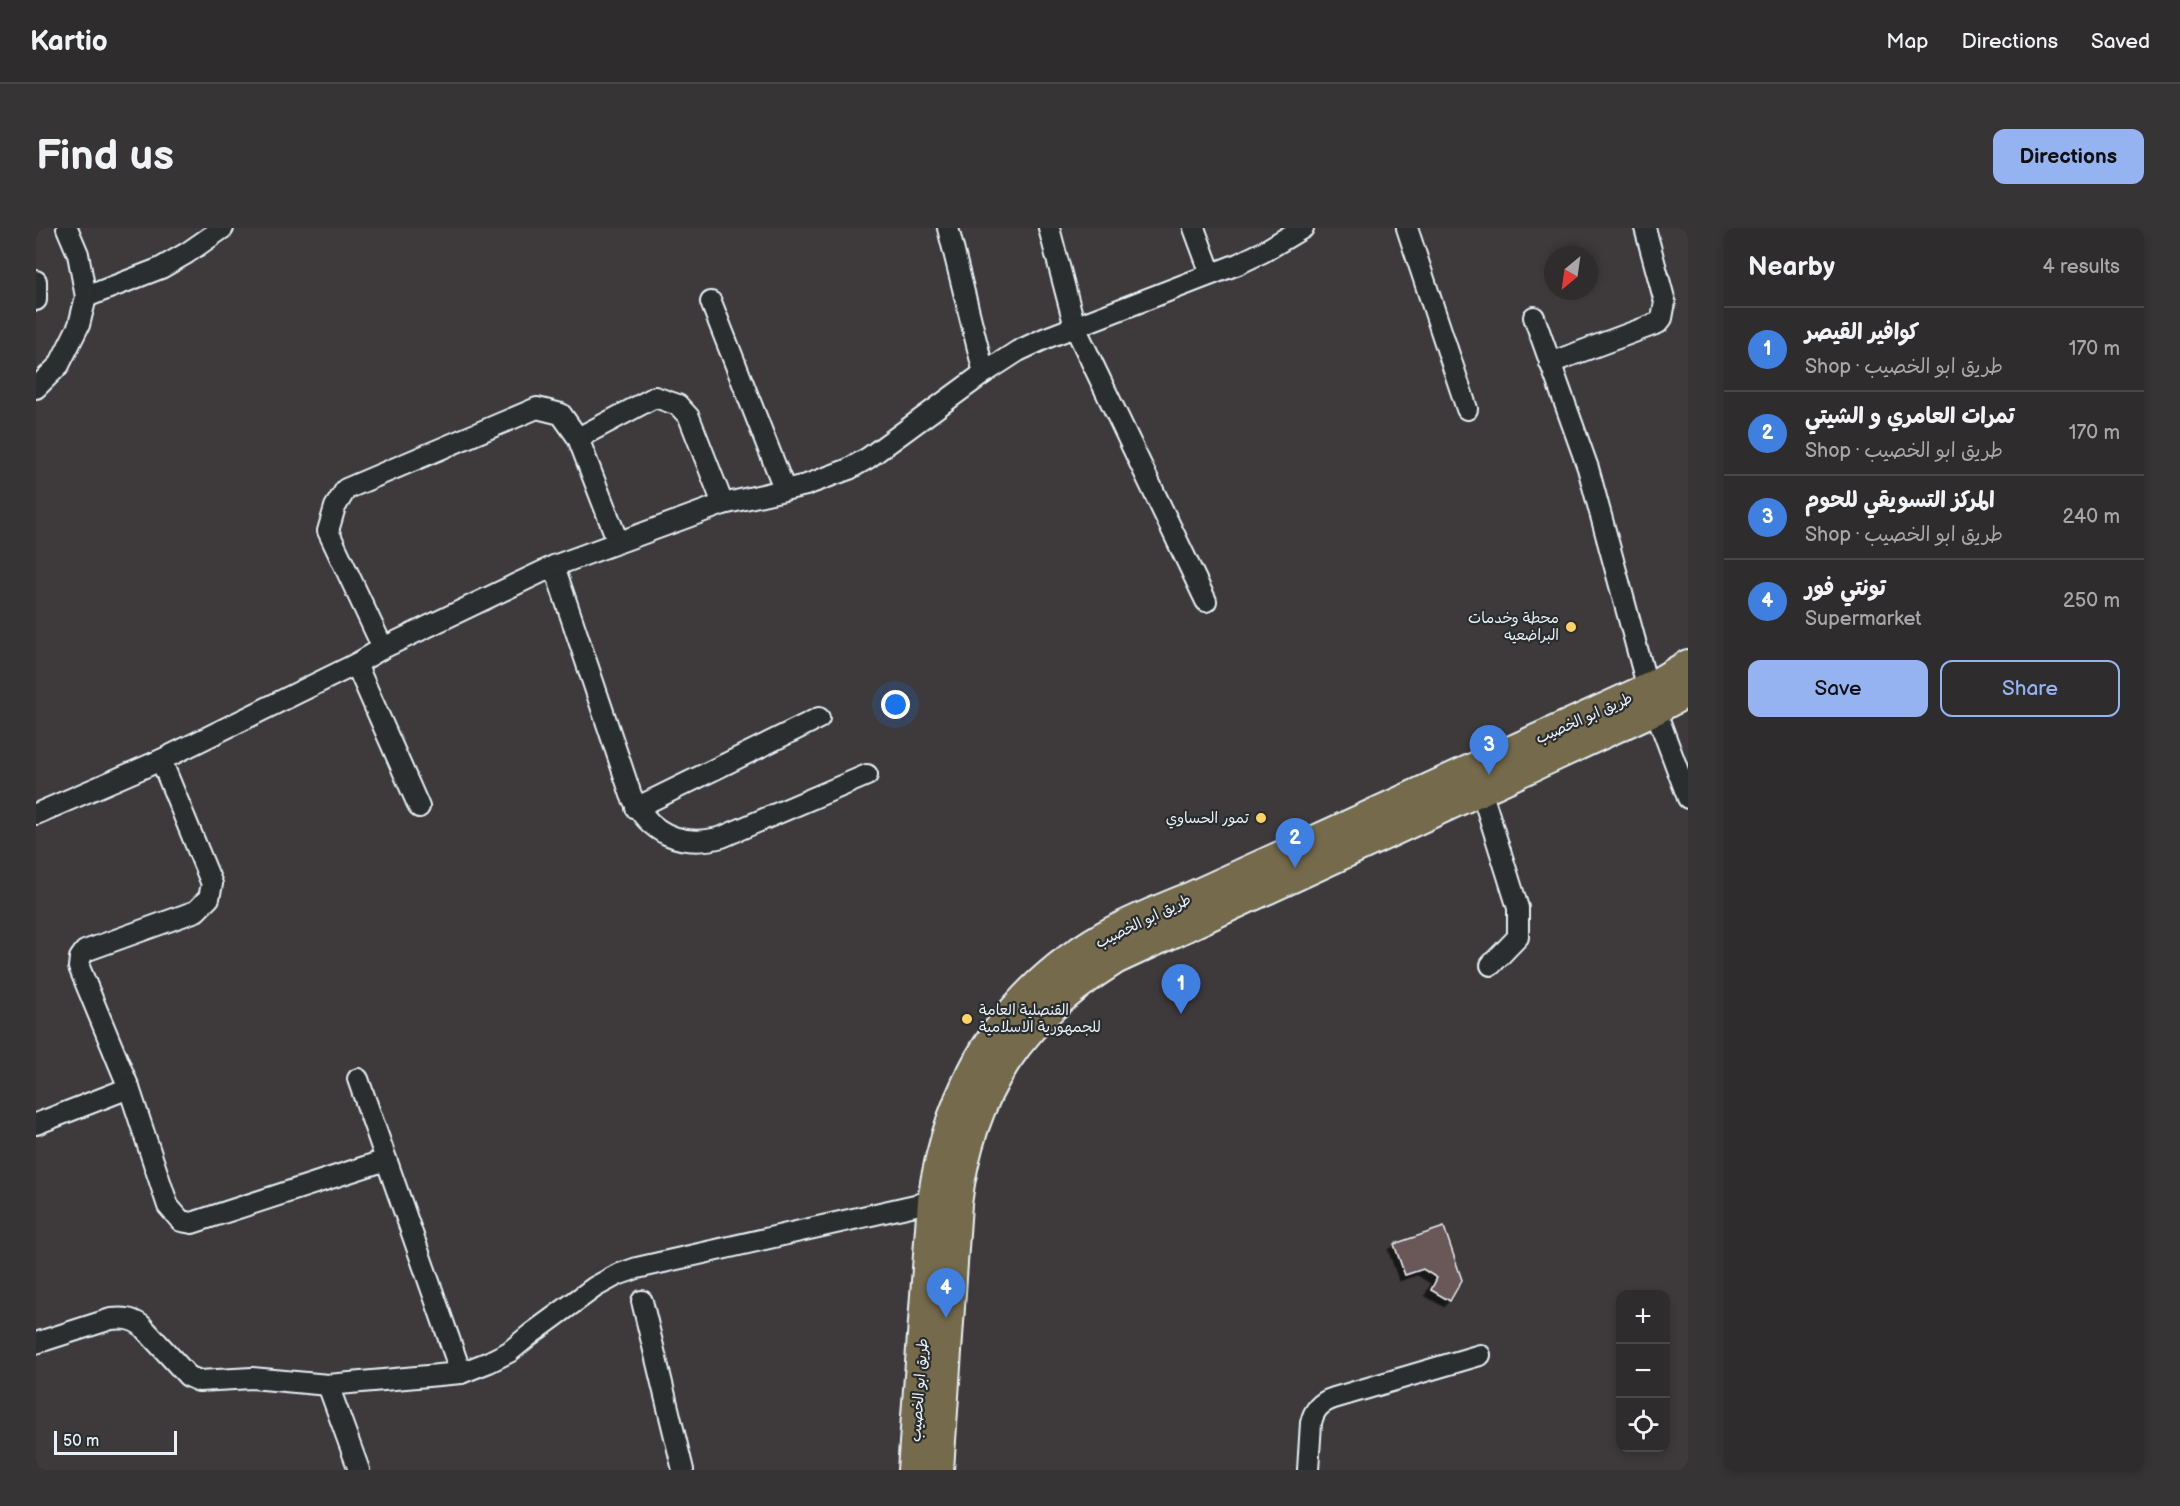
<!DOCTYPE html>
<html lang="en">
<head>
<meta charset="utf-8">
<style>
	:root { --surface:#2e2c2c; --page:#363434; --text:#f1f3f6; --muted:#a7a7a9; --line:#494848; --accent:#95b2f1 }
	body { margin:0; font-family:"Balsamiq Sans","Playpen Sans Arabic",sans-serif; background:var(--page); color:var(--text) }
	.controls { position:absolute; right:18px; bottom:18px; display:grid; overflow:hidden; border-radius:12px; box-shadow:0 3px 9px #0003 }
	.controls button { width:54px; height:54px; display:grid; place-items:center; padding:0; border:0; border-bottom:2px solid var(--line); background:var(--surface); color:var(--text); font:30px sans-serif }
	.compass { position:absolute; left:1508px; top:18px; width:54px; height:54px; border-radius:50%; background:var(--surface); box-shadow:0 3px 9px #0003; rotate:209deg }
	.scale { position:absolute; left:18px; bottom:15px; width:123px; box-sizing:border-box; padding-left:6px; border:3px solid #e8f1f8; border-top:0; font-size:16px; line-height:21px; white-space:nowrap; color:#e8f1f8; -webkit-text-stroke:4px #2a2d2e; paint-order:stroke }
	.you { position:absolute; left:860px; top:477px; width:21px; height:21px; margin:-15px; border:4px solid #fff; border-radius:50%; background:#1a73e8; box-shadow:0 0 0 9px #1a73e833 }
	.badge { display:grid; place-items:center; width:39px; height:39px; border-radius:50%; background:var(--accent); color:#fff; font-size:20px; font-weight:700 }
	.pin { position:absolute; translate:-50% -50px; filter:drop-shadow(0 2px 3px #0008) }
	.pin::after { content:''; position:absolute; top:32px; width:21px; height:18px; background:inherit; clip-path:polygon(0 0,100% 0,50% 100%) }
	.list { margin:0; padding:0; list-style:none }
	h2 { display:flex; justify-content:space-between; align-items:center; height:78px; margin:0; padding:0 24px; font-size:26px }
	h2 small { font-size:20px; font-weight:400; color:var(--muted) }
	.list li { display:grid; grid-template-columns:39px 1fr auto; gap:18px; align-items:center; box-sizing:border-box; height:84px; padding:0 24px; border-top:2px solid var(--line) }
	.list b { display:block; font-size:22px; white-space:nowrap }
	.list p { margin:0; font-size:20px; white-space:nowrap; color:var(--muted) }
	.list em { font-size:20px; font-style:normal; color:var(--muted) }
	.actions { display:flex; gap:12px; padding:18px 24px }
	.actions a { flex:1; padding:14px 0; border:2px solid var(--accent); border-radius:12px; text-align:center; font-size:21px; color:var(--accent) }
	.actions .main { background:var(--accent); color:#111 }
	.icon { flex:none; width:33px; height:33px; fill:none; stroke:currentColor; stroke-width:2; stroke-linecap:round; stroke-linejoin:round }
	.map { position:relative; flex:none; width:1652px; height:1242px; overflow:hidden; border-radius:12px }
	header { display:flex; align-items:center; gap:36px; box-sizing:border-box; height:84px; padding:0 30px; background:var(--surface); border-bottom:2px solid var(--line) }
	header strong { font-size:28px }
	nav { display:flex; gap:33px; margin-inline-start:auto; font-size:21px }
	.intro { display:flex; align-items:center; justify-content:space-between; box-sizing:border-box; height:144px; padding:0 36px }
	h1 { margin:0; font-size:42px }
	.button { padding:15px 27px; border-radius:12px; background:var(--accent); color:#111; font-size:21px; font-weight:700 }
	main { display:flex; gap:36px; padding:0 36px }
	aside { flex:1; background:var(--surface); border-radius:12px; box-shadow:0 3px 9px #0003 }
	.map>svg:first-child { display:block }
	.building { fill:#6b5858; stroke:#e8f1f8; stroke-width:1.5; filter:url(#shadow) }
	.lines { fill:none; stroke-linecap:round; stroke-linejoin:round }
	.minor-casing { stroke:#e8f1f8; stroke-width:24 }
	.primary-casing { stroke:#e8f1f8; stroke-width:34 }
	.minor { stroke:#2a2d2e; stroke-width:20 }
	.primary { stroke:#746b4b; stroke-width:30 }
	.poi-dot { fill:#ffd166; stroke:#2a2d2e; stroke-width:2 }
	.labels { text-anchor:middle; stroke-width:4.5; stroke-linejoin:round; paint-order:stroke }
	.poi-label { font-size:15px; fill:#e8f1f8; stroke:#2a2d2e; text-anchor:end }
	.street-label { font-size:15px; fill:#e8f1f8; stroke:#2a2d2e }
</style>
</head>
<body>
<header>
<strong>Kartio</strong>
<nav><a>Map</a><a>Directions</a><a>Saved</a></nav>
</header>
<div class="intro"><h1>Find us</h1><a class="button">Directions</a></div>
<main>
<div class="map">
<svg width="1652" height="1242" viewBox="0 0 1652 1242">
	<defs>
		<filter id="shadow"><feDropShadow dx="-5.5" dy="5.5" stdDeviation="0" flood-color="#0009"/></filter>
	</defs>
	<rect width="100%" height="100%" fill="#3e3a3b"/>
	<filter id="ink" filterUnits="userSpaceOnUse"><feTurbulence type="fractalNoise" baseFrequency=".0167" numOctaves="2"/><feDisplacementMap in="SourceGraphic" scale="12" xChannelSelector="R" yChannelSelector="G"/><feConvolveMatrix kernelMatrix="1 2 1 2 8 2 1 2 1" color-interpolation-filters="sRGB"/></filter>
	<g filter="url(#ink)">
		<path class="building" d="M1408 999 1426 1052 1414 1073 1395 1062 1401 1050 1387 1041 1369 1047 1358 1016Z"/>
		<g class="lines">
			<defs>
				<g id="minor">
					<path d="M912 0 948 145"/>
					<path d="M1013 0 1039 99 1170 373"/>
					<path d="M1158 0 1175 46"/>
					<path d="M1371 0 1431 181"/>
					<path d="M0 53V72"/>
					<path d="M50 69 125 40 151 25 187 0"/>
					<path d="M675 74 748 260"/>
					<path d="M1498 89 1552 240 1612 461"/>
					<path d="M1514 135 1622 95 1626 90 1629 74 1609 0"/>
					<path d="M0 160 23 137 43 97 50 69 42 26 31 0"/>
					<path d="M542 210 619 169 642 177 653 189 687 276"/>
					<path d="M518 338 595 567C613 606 645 620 686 609L831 547"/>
					<path d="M347 420 292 303 299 279 310 261 501 180 525 186 542 210 582 314"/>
					<path d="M320 436 383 579"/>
					<path d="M1619 481 1652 570"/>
					<path d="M125 532 176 656 173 670 160 683 49 723 44 730 43 739 93 860 132 978 145 993 156 995 350 932"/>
					<path d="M1445 562 1482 680V709L1455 737"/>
					<path d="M600 580 783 490"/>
					<path d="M0 586 125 532 320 436 347 420 518 338 687 276 770 257 813 241 832 230 948 145 982 123 1010 110 1202 36 1227 24 1267 0"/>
					<path d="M322 851 425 1145"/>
					<path d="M0 896 93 860"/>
					<path d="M606 1073 647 1242"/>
					<path d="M0 1115 75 1091C87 1090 95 1090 105 1097L152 1148 163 1153 216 1150 292 1157 425 1145 453 1134 473 1124 495 1106 559 1059 581 1047 601 1040 897 973"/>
					<path d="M292 1157 323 1242"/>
					<path d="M1272 1242 1275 1195C1278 1181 1285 1174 1298 1170L1444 1127"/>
				</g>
				<g id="primary">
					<path d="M877 1242 897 973C913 860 967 766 1069 708 1096 693 1126 681 1156 669L1612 461 1652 437"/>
					<path d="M902 1242 920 976C934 863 983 791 1079 731L1619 481 1652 463"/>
				</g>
			</defs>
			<use href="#minor" class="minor-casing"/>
			<use href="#primary" class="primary-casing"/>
			<use href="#minor" class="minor"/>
			<use href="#primary" class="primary"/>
		</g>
	</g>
	<g class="poi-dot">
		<circle cx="1535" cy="399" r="6"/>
		<circle cx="1225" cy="590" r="6"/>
		<circle cx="931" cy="791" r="6"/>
	</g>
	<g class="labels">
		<g class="poi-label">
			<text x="1523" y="395">محطة وخدمات<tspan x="1523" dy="17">البراضعيه</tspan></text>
			<text x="1213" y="595">تمور الحساوي</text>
			<text x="943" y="787" text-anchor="start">القنصلية العامة<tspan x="943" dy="17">للجمهورية الاسلامية</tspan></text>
		</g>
		<g class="street-label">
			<text transform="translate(1548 490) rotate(-24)" y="5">طريق ابو الخصيب</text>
			<text transform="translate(1107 693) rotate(-26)" y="5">طريق ابو الخصيب</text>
			<text transform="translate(883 1162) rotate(-86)" y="5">طريق ابو الخصيب</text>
		</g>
	</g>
</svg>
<div class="controls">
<button>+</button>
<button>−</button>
<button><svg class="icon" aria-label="locate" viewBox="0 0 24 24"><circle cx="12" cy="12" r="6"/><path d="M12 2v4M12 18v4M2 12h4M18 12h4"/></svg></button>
</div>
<svg class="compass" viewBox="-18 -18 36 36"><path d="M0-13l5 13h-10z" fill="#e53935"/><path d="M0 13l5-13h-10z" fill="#a7a7a9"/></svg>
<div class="scale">50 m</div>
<div class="you"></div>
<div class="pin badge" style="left:1145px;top:786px;background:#3f7fe0">1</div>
<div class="pin badge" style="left:1259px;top:640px;background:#3f7fe0">2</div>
<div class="pin badge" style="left:1453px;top:547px;background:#3f7fe0">3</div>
<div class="pin badge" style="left:910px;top:1090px;background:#3f7fe0">4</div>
</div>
<aside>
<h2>Nearby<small>4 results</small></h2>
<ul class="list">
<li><span class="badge" style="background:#3f7fe0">1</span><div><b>كوافير القيصر</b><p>Shop · طريق ابو الخصيب</p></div><em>170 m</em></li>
<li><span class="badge" style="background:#3f7fe0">2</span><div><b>تمرات العامري و الشيتي</b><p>Shop · طريق ابو الخصيب</p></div><em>170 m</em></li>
<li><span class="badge" style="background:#3f7fe0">3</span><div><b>المركز التسويقي للحوم</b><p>Shop · طريق ابو الخصيب</p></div><em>240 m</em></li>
<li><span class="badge" style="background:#3f7fe0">4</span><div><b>تونتي فور</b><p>Supermarket</p></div><em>250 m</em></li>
</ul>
<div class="actions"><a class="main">Save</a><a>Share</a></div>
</aside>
</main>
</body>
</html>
